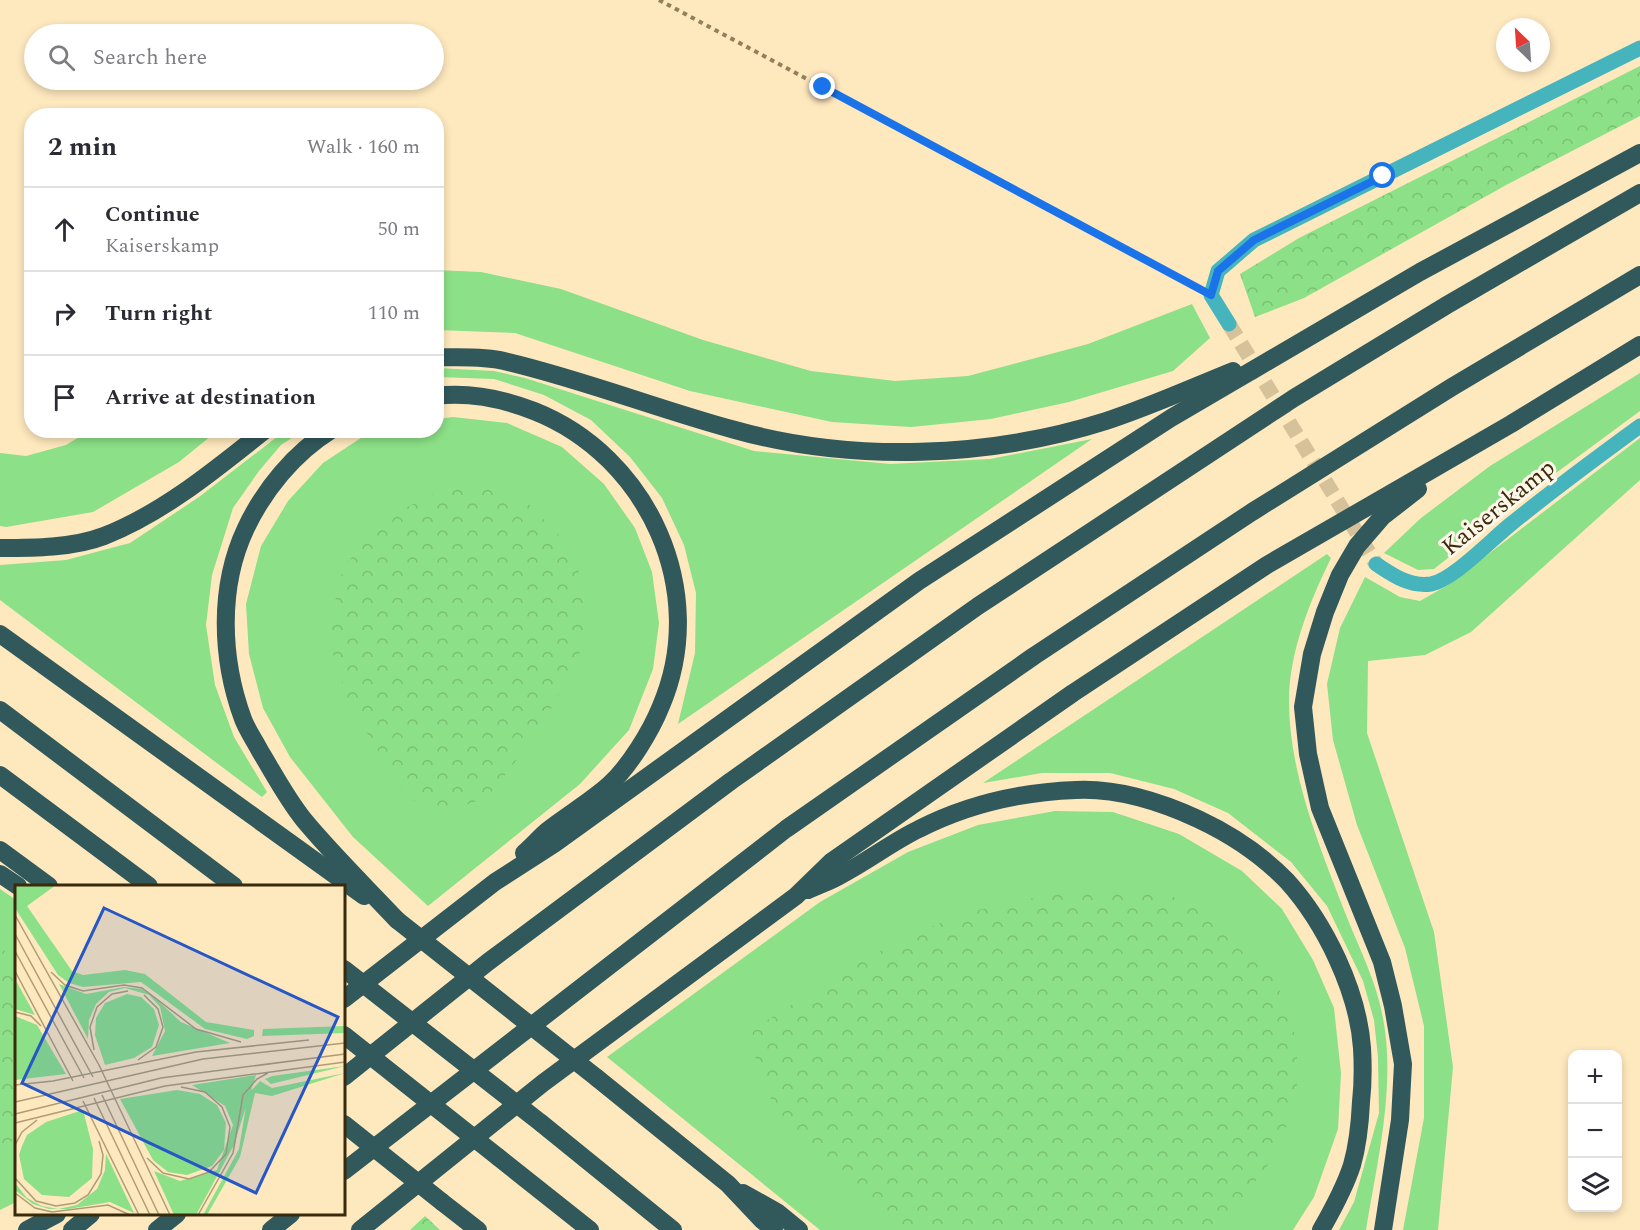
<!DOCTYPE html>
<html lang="en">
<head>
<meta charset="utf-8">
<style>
	:root { --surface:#fff; --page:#f2f2f3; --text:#2b2b33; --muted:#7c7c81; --line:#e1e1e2 }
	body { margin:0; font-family:Spectral,serif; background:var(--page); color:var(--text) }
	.controls { position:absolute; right:18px; bottom:18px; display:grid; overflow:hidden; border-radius:12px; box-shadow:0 3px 9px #0003 }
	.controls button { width:54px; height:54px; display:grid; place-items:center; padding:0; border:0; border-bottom:2px solid var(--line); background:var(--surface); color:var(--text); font:30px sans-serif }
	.compass { position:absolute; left:1496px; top:18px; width:54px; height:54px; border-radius:50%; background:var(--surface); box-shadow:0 3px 9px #0003; rotate:335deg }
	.stop { position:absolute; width:18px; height:18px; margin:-14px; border:4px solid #1a73e8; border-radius:50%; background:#fff }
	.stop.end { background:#1a73e8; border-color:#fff; box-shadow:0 2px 6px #0008 }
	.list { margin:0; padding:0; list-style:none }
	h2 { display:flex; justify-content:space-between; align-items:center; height:78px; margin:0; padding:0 24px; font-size:26px }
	h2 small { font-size:20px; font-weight:400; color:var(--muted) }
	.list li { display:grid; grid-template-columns:39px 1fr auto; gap:18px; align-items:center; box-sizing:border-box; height:84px; padding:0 24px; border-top:2px solid var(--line) }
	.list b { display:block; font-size:22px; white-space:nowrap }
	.list p { margin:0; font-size:20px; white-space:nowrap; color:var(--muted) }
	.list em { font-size:20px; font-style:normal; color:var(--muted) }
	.icon { flex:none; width:33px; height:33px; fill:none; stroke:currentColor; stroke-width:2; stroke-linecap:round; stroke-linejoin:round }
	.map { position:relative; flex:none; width:1640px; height:1230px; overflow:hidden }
	.search { position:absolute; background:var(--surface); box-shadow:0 3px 9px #0003; left:24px; top:24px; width:420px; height:66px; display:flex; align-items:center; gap:15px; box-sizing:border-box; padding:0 21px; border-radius:33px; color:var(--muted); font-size:22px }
	.panel { position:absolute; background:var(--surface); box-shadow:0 3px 9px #0003; left:24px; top:108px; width:420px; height:330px; border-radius:24px }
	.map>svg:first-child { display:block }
	.grass { fill:#8ce087 }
	.forest { fill:url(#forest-crowns) }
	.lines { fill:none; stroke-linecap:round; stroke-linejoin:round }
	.minor-tunnel { stroke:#d6c29a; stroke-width:15; stroke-dasharray:15 8; stroke-linecap:butt }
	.path { stroke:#91805c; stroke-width:4; stroke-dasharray:4.5 4.5; stroke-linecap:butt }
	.minor { stroke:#46b4bd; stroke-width:15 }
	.highway { stroke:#31585b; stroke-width:18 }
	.highway-bridge { stroke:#31585b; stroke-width:18 }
	.route { stroke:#1a73e8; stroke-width:8 }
	.labels { text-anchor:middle; stroke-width:6; stroke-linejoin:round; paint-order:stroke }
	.street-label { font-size:24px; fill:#382a0b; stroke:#fef7e9 }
	.inset-road { fill:none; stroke:#af9c76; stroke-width:1.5 }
	.view { fill:#2657c5; fill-opacity:0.15; stroke:#2657c5; stroke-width:3 }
	.inset-edge { fill:none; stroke:#382a0b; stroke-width:3 }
</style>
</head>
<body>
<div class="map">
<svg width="1640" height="1230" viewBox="0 0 1640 1230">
	<defs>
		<pattern id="forest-crowns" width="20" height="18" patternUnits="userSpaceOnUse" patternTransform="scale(1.5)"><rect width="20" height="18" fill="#8ce087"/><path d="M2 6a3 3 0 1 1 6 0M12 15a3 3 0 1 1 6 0" fill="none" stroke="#7ac073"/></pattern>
	</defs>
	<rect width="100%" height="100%" fill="#fee8be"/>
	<g class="grass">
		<path d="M436 270 481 272 561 289 703 340 811 371 895 381 968 376 1088 344 1192 304 1210 338 1173 371 1069 402 991 419 911 427 832 422 690 391 515 333 437 330Z"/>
		<path d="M437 368 494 371 525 378 754 451 890 464 990 459 1092 439 678 724 695 653 696 593 684 545 662 498 630 457 591 420 544 395 494 379 437 377Z"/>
		<path d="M1640 373V411L1541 484 1434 569 1418 570 1384 553 1421 518 1490 466Z"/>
		<path d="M453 417 507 423 562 447 604 484 635 528 652 572 659 623 653 669 629 730 580 784 428 906 353 837 290 757 263 708 249 654 246 604 261 546 288 501 323 463 367 434 379 431 436 430 437 419Z"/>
		<path d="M91 430 217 431 179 462 93 512 6 527 0 526V453L26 456 66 445Z"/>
		<path d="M286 430 302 431 281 445 259 471 233 508 212 575 206 625 215 685 234 737 267 792 262 797 0 600V565L66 560 130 543 199 497Z"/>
		<path d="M1640 438V480L1471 632 1425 655 1368 661 1367 733 1434 932 1453 1067 1438 1230H1403L1424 1118V1026L1405 948 1357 825 1333 740 1327 684 1340 628 1365 577 1400 597 1420 601 1448 585Z"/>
		<path d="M1327 554 1331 558C1310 601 1289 652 1289 701 1289 774 1320 848 1346 915 1359 948 1377 983 1383 1018 1396 1086 1377 1163 1366 1230H1339L1354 1202 1379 1113 1378 1057 1374 1020 1363 981 1327 906 1291 862 1228 813 1174 789 1110 773H1042L983 783Z"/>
		<path d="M1055 811 1113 812 1179 834 1242 871 1282 909 1313 960 1334 1008 1341 1073 1338 1129 1314 1197 1293 1230H820L607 1057 820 902 908 852 978 825Z"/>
		<path d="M0 889 16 900V1202L0 1210Z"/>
	</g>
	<g class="forest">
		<path d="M1640 66V116L1508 184 1304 298 1255 317 1240 274 1299 238Z"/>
		<path d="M491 485 530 505 571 548 588 600 579 655 539 732 488 796 452 811 408 799 349 704 327 635 343 569 379 521 437 492Z"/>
		<path d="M1085 887 1152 888 1216 915 1260 953 1292 1014 1299 1076 1281 1148 1230 1214 1207 1230H909L794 1131 759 1082 752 1030 865 958 960 914Z"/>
		<path d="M0 948 16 958V1139L0 1148Z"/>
		<path d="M425 1216 440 1230H410Z"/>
	</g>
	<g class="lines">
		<path class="minor-tunnel" d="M1229 324 1376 564"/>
		<path class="path" d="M659 0 1193 285"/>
		<g class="minor">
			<path d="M1229 324 1211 295 1218 271 1254 240 1640 48"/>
			<path d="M1376 564C1393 575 1409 587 1431 584 1453 580 1492 539 1511 524 1553 490 1596 458 1640 426"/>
		</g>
		<g class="highway">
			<path d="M436 357C458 358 483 356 504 361 582 379 657 409 735 430 852 463 990 458 1106 421 1149 407 1191 388 1233 371"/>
			<path d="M436 396C469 392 503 399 534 411 648 456 710 591 661 706 651 731 629 767 609 785 590 802 567 815 547 831 539 838 532 846 524 853"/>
			<path d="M331 430C294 453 264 490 246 528 218 587 221 659 243 719 247 730 255 741 260 751 274 774 287 799 304 820 333 855 366 887 397 920"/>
			<path d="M0 548C33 548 73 548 104 536 163 513 216 469 265 430"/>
			<path d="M0 634 364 896"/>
			<path d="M0 710 234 886"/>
			<path d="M0 775 149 886"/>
			<path d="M0 850 49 886"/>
			<path d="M0 874 18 886"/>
			<path d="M808 890C819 885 831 881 841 875 868 861 892 842 919 829 968 804 1022 792 1076 790 1118 788 1161 802 1198 819 1230 834 1262 855 1287 881 1325 923 1358 991 1362 1048 1363 1065 1363 1084 1361 1102 1360 1123 1358 1144 1352 1165 1345 1187 1333 1209 1321 1230"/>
			<path d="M344 999 495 882 554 844 919 581 1171 418 1420 272 1640 153"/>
			<path d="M344 1077 488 962 731 781 978 606 1294 398 1447 305 1640 193"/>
			<path d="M597 1078 728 1184 762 1220 774 1230"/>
			<path d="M541 1123 673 1230"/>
			<path d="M498 1157 590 1230"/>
			<path d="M344 1171 786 829 1034 656 1252 512 1452 387 1640 275"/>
			<path d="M743 1193 777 1212 799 1230"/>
			<path d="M442 1202 478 1230"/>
			<path d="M27 1230 57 1214"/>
			<path d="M72 1230 91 1214"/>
			<path d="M157 1230 177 1214"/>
			<path d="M271 1230 291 1214"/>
			<path d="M360 1230 543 1083 796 896 831 862 1073 693 1267 565 1511 424 1640 345"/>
			<path d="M1383 1230 1400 1120 1403 1064 1393 1006 1382 962 1320 808 1308 754 1303 707 1312 654 1325 612 1340 575 1357 546 1382 517 1418 489"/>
		</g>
		<g class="highway-bridge">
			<path d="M397 920 597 1078"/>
			<path d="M344 969 541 1123"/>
			<path d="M344 1035 498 1157"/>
			<path d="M344 1124 442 1202"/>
		</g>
	</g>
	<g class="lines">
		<path class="route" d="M823 87 1211 295 1218 271 1254 240 1383 176"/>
	</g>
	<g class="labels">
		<g class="street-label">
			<text transform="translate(1498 507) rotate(-39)" y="8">Kaiserskamp</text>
		</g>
	</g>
	<g transform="translate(15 885)">
		<rect width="330" height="330" fill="#fee8be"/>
		<path d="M0 0H41L12 21 57 86 68 90 110 85 130 89 191 137 239 145V151L232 154 190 144 126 97 68 102 54 98 43 90 0 23ZM0 94 20 130 0 124ZM44 99 71 109 109 102 127 104 139 112 166 137 215 158 137 171 150 146 145 122 134 110 110 103 94 107 81 119 74 135 73 154ZM112 109 126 112 139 124 144 140 137 162 119 173 90 180 80 150 81 133 90 118ZM0 131 22 140 51 189 0 195ZM330 181 256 199 250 194 257 191ZM330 188 257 211 240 208 225 272 192 330H188L224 264 233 209 245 196 257 203ZM241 190 219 260 181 330H159L139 286 165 296 202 285 218 240 210 221 177 200ZM162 205 185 209 202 220 211 238 209 265 197 281 172 290 153 287 138 275 105 214ZM91 269 119 328 95 317 53 324H34L18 319 0 305V298L12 313 27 321 43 324 62 320 82 304 90 285Z" fill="#8ce087"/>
		<path d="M108 122 127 125 134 139 133 147 117 163 99 168 94 164 93 135ZM330 141V148L247 151 248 144ZM0 143 18 147 26 159 33 175 27 182 17 186 0 184ZM148 217 185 222 201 234 206 254 195 272 171 280 147 273 138 262 125 228 127 220ZM68 225 78 264 77 293 54 312 27 310 9 294 4 270 7 261 12 250 31 237Z" fill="#8ce087"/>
		<path class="inset-road" d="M0 30 84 180 155 330M0 49 78 192M0 66 69 193M0 86 58 196M36 87 50 100 68 106 109 100 127 103 181 144 226 157M0 127 16 131 26 141M79 165 75 142 82 122 97 109 113 106M123 175 141 162 148 142 143 124 129 110M0 200 38 196 181 167 294 155M87 210 144 330M79 213 135 330M68 216 124 330M0 217 188 174 330 158M0 229 146 193 330 169M0 238 150 201 330 177M0 260 7 247 22 235M132 273 148 288 174 294 194 287 211 269 215 242 207 222 190 207 166 202M0 293 21 316 41 321 60 318 73 310 86 289 88 270 84 256M0 308 20 323 37 327 93 320 115 330M183 330 218 268 228 210 242 194 253 188"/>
		<path class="view" d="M89 23 323 132 241 308 7 198Z"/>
		<rect width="330" height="330" class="inset-edge"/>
	</g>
</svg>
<div class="controls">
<button>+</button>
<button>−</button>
<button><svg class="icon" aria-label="layers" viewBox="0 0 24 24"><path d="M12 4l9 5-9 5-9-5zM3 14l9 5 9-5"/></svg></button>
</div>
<svg class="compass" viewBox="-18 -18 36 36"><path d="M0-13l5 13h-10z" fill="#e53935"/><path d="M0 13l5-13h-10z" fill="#7c7c81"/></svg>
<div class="stop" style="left:1383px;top:176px"></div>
<div class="stop end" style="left:823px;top:87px"></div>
<div class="search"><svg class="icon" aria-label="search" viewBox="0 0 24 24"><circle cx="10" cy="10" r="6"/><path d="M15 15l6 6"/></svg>Search here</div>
<section class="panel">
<h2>2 min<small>Walk · 160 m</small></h2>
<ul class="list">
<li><svg class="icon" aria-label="ahead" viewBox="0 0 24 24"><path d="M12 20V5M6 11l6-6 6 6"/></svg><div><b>Continue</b><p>Kaiserskamp</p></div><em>50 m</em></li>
<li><svg class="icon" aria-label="right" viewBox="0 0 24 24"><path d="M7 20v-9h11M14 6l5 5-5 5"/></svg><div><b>Turn right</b></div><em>110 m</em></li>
<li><svg class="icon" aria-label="arrive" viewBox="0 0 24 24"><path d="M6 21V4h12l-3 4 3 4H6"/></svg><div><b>Arrive at destination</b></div></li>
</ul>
</section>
</div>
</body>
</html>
